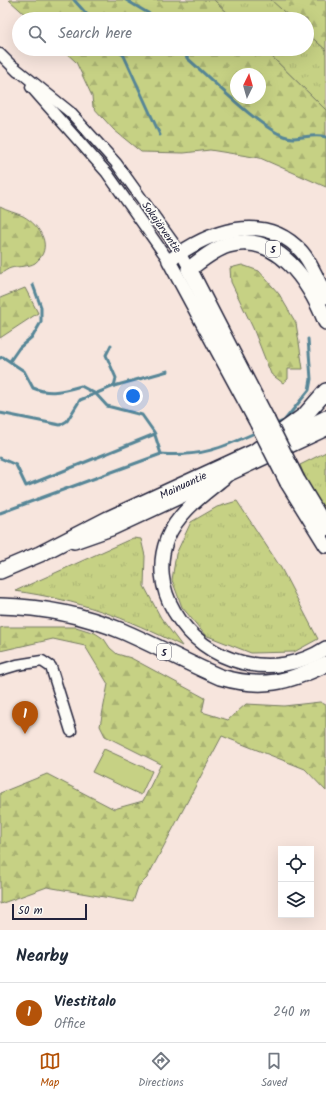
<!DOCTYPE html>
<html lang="en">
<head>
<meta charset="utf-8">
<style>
	:root { --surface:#fff; --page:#f2f2f3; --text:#1f2937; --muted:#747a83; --line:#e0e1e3; --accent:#b45309 }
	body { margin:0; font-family:Kalam,sans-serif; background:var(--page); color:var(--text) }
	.controls { position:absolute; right:12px; bottom:12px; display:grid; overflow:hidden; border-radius:0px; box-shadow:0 4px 16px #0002 }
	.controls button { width:36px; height:36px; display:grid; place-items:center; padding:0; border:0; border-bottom:1px solid var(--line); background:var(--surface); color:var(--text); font:20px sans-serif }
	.compass { position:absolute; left:230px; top:68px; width:36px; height:36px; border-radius:50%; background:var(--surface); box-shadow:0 4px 16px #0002; rotate:5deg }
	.scale { position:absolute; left:12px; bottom:10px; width:75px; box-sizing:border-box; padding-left:4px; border:2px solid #22223b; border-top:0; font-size:11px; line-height:14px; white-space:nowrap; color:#22223b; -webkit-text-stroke:3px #fdfcf7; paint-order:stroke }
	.you { position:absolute; left:133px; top:396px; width:14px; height:14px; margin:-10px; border:3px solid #fff; border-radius:50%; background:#1a73e8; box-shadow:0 0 0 6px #1a73e833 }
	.badge { display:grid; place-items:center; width:26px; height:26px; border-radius:50%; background:var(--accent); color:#fff; font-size:13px; font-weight:700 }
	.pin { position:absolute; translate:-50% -33px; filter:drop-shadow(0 1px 2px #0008) }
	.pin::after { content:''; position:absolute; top:21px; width:14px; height:12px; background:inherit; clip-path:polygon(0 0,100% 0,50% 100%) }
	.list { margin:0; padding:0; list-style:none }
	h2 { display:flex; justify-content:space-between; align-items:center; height:52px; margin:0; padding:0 16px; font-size:17px }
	h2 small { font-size:13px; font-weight:400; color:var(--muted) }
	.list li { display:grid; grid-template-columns:26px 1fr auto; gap:12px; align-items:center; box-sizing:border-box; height:60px; padding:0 16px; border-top:1px solid var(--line) }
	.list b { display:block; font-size:15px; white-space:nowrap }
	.list p { margin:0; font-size:13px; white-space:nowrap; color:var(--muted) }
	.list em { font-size:13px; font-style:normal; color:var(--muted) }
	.icon { flex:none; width:22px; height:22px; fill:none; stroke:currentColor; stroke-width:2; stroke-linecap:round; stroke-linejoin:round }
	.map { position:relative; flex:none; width:326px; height:930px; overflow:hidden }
	.search { position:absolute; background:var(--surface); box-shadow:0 4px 16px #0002; left:12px; right:12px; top:12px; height:44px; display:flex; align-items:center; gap:10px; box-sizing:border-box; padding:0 14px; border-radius:22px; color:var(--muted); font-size:15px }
	.sheet { height:112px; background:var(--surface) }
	nav { display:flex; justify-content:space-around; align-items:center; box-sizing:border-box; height:56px; border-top:1px solid var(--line); background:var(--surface); font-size:11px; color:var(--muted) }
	nav a { display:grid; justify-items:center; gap:2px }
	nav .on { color:var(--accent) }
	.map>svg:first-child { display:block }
	.grass { fill:url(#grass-tufts); stroke:#747a60 }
	.forest { fill:url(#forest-firs); stroke:#747a60; fill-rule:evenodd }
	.pitch { fill:#c6d184; stroke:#747a60 }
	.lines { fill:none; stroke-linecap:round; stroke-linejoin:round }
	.stream { stroke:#568697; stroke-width:3 }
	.minor-casing { stroke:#22223b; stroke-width:13 }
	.major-casing { stroke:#22223b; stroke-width:16 }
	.highway-casing { stroke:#22223b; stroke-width:18 }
	.minor { stroke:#fdfcf7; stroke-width:10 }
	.major { stroke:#fdfcf7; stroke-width:13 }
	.highway { stroke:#fdfcf7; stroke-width:15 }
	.major-bridge-casing { stroke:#22223b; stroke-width:16; stroke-linecap:butt }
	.highway-bridge-casing { stroke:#22223b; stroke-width:18; stroke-linecap:butt }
	.major-bridge { stroke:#fdfcf7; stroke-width:13 }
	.highway-bridge { stroke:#fdfcf7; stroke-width:15 }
	.labels { text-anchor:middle; stroke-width:3.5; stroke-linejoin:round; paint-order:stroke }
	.shield { fill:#fdfcf7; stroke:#646373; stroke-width:1 }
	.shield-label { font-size:10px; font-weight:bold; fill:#22223b }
	.street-label { font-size:11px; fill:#22223b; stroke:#fdfcf7 }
</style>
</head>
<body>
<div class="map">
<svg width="326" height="930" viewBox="0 0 326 930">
	<defs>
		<pattern id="grass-tufts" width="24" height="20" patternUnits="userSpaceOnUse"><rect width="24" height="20" fill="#c6d184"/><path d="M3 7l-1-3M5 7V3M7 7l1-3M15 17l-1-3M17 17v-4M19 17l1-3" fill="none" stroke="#aab373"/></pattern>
		<pattern id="forest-firs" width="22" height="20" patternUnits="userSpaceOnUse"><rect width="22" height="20" fill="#c6d184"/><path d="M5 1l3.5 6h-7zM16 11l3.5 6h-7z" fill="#aab373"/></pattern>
	</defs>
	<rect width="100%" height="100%" fill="#f7e5dd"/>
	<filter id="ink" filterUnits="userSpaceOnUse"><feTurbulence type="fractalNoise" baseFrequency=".025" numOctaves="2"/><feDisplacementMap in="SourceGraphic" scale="8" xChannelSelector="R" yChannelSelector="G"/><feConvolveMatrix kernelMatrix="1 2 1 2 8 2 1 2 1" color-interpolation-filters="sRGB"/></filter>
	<g filter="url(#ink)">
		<g class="grass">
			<path d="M214 0H272L292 19H234Z"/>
			<path d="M307 33 326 50V110L264 49H307Z"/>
			<path d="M326 452V515L311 493 300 465Z"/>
			<path d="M237 501 281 568 318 639 294 652 251 653 205 635 182 607 172 580 176 554 191 522 217 507Z"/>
			<path d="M133 538 141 539 145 556 144 586 161 618 182 646C124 617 79 600 15 591Z"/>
		</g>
		<g class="forest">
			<path d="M9 0H214L234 19H30Z"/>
			<path d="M271 0H326V50L307 33V19H292Z"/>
			<path d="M62 49H264L326 110V187L260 158 210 150 184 153 141 152 114 130 93 107 92 96 76 62ZM236 74H260V98H236Z"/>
			<path d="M0 207C7 211 16 213 23 216 41 226 54 248 35 263 29 267 18 266 11 268 7 269 4 272 0 274Z"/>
			<path d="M242 265 259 271 279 294 296 323 303 369H288V379L283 383 271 374 253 328 231 282 230 268Z"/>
			<path d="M25 288 38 313 0 338V298Z"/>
			<path d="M4 627H76L95 633 104 639 110 648 117 654 131 658 205 698 202 712 228 720 246 704 284 706 320 702 326 705V791L305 769 222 736 147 878 138 887 133 902 47 887 0 904V793L47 774 114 809 143 801 161 764 105 736 100 726 108 684 85 646 53 639 0 651V628Z"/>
		</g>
		<path class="pitch" d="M104 749 152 771 141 795 92 772Z"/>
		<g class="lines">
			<g class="stream">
				<path d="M74 0 91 19"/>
				<path d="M126 0 158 19"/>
				<path d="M118 49 124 56 160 135"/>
				<path d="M183 49 187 58C209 77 261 130 287 137 299 141 312 132 326 137"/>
				<path d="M0 358 3 357 24 371 33 388C50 395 63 391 81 386L96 394 107 406 142 415 154 432 161 454"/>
				<path d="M10 361 19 348 33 336 41 322V307L33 285"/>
				<path d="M114 386 168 371"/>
				<path d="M0 413 60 425 67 421 80 400 114 386 116 378 106 355 111 345"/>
				<path d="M274 425 284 421 309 390 311 379 308 339"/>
				<path d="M0 458 16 465 26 486 155 434"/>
				<path d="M0 513 161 454C201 457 222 448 257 432"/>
			</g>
			<defs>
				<g id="minor">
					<path d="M0 54 18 72"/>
					<path d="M14 67 70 112 116 163 180 252 189 269"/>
					<path d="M31 87 107 173 169 261"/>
					<path d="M0 670 17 665 42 661 51 667 71 731"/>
				</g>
				<g id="major">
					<path d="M257 424 169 261C207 232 263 210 301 251 312 263 319 283 326 297"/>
					<path d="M277 441 326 417"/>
					<path d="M224 478C203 495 178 512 167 539 158 563 161 589 174 611 205 665 274 682 326 648"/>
					<path d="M287 483 326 546"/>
					<path d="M74 542 111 529 326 429"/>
				</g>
				<g id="highway">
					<path d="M267 420 189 269C200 261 214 249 228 245 278 231 310 283 326 322"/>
					<path d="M297 480 326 528"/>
					<path d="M0 571 40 554 108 519 254 452 305 415 326 391"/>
					<path d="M0 606C42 607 84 615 122 631 155 645 187 663 220 677 262 689 287 683 326 664"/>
				</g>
			</defs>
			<use href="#minor" class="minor-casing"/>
			<use href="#major" class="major-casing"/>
			<use href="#highway" class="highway-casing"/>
			<use href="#minor" class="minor"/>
			<use href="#major" class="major"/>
			<use href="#highway" class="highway"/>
			<defs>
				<path id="major-bridge" d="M257 424 287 483"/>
				<path id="highway-bridge" d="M267 420 297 480"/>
			</defs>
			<use href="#major-bridge" class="major-bridge-casing"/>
			<use href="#highway-bridge" class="highway-bridge-casing"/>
			<use href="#major-bridge" class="major-bridge"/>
			<use href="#highway-bridge" class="highway-bridge"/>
		</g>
	</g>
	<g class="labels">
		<g class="shield">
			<rect x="266" y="241" width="14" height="16" rx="3"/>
			<rect x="157" y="644" width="14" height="16" rx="3"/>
		</g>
		<g class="shield-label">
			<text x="273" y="253">5</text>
			<text x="164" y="656">5</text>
		</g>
		<g class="street-label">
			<text transform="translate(162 227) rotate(55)" y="4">Sokajärventie</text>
			<text transform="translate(183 485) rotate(-25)" y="4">Mainuantie</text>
		</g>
	</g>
</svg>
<div class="controls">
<button><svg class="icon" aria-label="locate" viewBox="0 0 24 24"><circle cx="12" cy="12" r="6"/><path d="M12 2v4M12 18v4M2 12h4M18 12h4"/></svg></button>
<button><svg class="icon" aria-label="layers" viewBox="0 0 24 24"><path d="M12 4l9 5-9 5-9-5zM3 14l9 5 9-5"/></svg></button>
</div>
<svg class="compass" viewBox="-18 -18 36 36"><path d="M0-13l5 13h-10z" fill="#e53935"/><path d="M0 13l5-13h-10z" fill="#747a83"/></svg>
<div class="scale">50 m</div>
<div class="you"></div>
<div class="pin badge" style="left:25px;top:734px">1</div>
<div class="search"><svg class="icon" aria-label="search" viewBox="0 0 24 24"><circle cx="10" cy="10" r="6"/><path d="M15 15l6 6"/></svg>Search here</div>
</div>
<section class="sheet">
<h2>Nearby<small></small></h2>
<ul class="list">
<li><span class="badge">1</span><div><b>Viestitalo</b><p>Office</p></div><em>240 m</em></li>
</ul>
</section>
<nav>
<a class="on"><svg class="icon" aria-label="map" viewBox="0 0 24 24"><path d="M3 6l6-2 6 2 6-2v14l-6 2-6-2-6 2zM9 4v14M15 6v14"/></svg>Map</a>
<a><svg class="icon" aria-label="directions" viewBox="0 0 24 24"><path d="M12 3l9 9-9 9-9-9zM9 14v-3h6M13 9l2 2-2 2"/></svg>Directions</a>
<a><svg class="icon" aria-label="saved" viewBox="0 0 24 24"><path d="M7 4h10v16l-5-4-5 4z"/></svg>Saved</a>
</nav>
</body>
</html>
